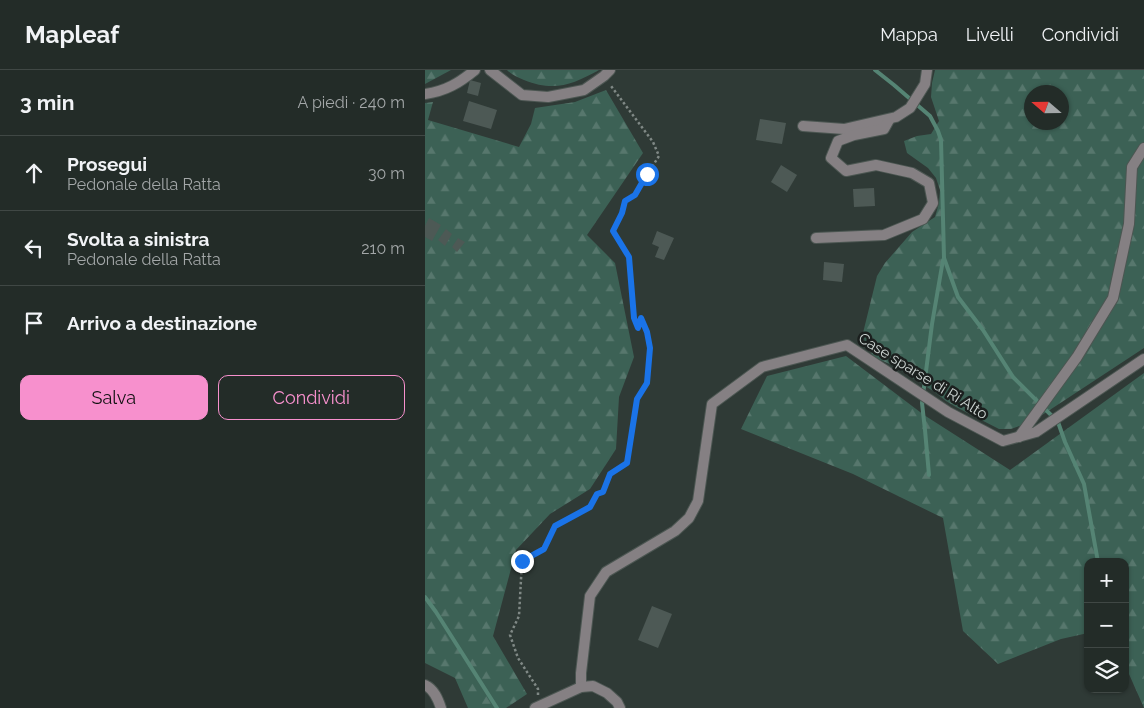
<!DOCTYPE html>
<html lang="it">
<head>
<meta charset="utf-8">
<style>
	:root { --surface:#232c28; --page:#2f3834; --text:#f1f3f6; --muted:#a3a7a8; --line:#404845; --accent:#f790cd }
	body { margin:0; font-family:Raleway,sans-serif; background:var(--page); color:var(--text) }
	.controls { position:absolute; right:15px; bottom:15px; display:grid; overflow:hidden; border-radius:10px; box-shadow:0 1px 4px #0004 }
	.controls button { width:45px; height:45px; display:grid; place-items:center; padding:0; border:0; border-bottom:1px solid var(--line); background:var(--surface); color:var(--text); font:25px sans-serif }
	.compass { position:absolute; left:599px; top:15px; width:45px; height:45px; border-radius:50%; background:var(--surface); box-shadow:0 1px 4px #0004; rotate:290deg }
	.stop { position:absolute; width:15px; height:15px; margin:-11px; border:4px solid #1a73e8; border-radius:50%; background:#fff }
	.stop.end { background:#1a73e8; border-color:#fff; box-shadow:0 1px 5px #0008 }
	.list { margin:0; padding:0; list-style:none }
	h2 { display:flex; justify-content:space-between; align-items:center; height:65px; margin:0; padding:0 20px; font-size:21px }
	h2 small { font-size:16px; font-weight:400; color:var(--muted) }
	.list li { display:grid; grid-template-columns:32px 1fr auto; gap:15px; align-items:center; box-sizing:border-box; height:75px; padding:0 20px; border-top:1px solid var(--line) }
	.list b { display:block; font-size:19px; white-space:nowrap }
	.list p { margin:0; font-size:16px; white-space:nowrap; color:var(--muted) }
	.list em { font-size:16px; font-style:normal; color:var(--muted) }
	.actions { display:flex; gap:10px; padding:15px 20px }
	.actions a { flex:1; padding:11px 0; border:1px solid var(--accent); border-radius:10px; text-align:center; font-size:18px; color:var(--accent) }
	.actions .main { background:var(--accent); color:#111 }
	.icon { flex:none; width:28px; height:28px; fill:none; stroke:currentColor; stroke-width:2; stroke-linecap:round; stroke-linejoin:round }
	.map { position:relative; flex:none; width:719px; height:638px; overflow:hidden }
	header { display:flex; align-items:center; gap:30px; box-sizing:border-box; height:70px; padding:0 25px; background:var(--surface); border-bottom:1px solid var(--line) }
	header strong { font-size:24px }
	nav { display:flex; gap:28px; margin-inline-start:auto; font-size:18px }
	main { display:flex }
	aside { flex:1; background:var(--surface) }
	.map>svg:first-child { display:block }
	.forest { fill:url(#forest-firs); fill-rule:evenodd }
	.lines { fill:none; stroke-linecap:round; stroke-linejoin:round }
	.stream { stroke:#558474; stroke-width:4 }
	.building { fill:#4d5955 }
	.minor-casing { stroke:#4c5652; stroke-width:12 }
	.tertiary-casing { stroke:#4c5652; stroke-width:12 }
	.path { stroke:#808986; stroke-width:2.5; stroke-dasharray:2.5 2.5; stroke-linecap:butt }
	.minor { stroke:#858083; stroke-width:10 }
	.tertiary { stroke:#858083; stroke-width:10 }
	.route { stroke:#1a73e8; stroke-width:6 }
	.labels { text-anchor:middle; stroke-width:5; stroke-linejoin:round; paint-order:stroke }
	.street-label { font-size:15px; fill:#ced5d3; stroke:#1b1f1e }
</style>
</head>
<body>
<header>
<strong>Mapleaf</strong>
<nav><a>Mappa</a><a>Livelli</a><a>Condividi</a></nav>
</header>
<main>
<aside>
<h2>3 min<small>A piedi · 240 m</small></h2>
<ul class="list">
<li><svg class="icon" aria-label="ahead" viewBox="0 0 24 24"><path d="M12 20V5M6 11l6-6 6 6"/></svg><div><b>Prosegui</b><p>Pedonale della Ratta</p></div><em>30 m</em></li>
<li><svg class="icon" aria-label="left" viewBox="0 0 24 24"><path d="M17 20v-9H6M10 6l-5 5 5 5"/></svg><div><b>Svolta a sinistra</b><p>Pedonale della Ratta</p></div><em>210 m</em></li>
<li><svg class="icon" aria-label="arrive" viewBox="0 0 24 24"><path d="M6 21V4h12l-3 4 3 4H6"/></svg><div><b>Arrivo a destinazione</b></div></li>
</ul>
<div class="actions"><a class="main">Salva</a><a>Condividi</a></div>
</aside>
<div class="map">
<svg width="719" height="638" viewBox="0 0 719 638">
	<defs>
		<pattern id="forest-firs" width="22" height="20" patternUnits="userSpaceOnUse" patternTransform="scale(1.25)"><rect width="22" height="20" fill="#3c6155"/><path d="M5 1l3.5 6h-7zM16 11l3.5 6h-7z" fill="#57776d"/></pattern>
	</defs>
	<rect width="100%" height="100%" fill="#2f3a36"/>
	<g class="forest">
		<path d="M0 0H26L0 14Z"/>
		<path d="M82 0H174C147 15 129 22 99 10 92 7 87 5 82 0Z"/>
		<path d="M510 0H719V278L608 351 586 359H574L531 337 521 331 511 323 471 297 449 287 441 276 438 263 452 206 460 193 487 162 510 147 514 133 515 120 511 108 503 98 482 83 479 71 492 66 506 64 514 51 506 27 507 13ZM606 22H636V52H606Z"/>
		<path d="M181 20 218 83 162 165 190 193 209 287 194 327 191 379 165 419 125 444 91 480 68 566 102 624 81 638H43L30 608 0 593V33L8 32 3 50 94 77 106 54 110 38 150 32Z"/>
		<path d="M421 286 499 345 585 400 719 303V638L700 595V492H663V563L636 569 573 594 538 561 518 448 428 404 316 359 342 306Z"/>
	</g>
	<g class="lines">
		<g class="stream">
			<path d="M450 0 469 15 505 46 513 61 516 70 519 188 533 227 558 260 588 307 633 352 640 372 659 414 673 492"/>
			<path d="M504 405 500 360 497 333 507 254 518 190"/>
			<path d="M0 527 11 542 72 638"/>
		</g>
	</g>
	<g class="building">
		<path d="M45 10 56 13 53 26 42 23Z"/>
		<path d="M44 31 72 40 66 59 38 51Z"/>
		<path d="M335 49 361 53 357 74 331 70Z"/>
		<path d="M356 95 372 105 362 122 346 112Z"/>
		<path d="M449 118 450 136 429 137 428 119Z"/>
		<path d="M4 148 16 155 7 171 0 167V156Z"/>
		<path d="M21 159 27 164 20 176 13 170Z"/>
		<path d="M232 161 249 168 239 190 230 187 234 177 227 174Z"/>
		<path d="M33 168 40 172 32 182 27 177Z"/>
		<path d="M399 192 419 194 417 212 398 210Z"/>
		<path d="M227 536 247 544 233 578 213 570Z"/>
	</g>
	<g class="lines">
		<defs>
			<g id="minor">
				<path d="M65 0 97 25 123 27 159 20 179 6 185 0"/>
				<path d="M378 56 419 59 471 47 485 38 500 14 502 0"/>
				<path d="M391 168 459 165 498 149 508 133 504 113 487 103 451 95 421 101 406 88 413 71 429 65 459 59 464 50"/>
				<path d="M594 367 652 287 688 228 704 154 707 97 719 78"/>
			</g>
			<g id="tertiary">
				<path d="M0 24C21 21 34 13 50 0"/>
				<path d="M0 615C9 619 13 629 16 638"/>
				<path d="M156 617V603L165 526 181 502 250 461 264 448 273 431 287 334 337 297 422 275 523 342 578 371 611 362 719 289"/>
				<path d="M110 638 156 617 168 616 182 623 192 632 195 638"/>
			</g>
		</defs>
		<use href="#minor" class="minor-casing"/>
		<use href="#tertiary" class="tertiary-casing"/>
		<path class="path" d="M113 625V619L93 588 85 565 94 546 97 491 119 479 130 456 165 437 172 424 178 422 185 404 203 393 212 329 222 313 225 278 222 262 216 248 213 258 209 248 204 187 189 161 197 143 199 131 209 125 234 86 228 72 186 16"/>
		<use href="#minor" class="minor"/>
		<use href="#tertiary" class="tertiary"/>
	</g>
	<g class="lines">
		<path class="route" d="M97 491 119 479 130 456 165 437 172 424 178 422 185 404 202 393 212 329 222 313 225 278 222 262 216 248 213 258 209 248 204 187 188 161 197 143 200 131 210 125 222 104"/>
	</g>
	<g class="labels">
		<g class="street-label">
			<text transform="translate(498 306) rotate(32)" y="5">Case sparse di Ri Alto</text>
		</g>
	</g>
</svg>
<div class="controls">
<button>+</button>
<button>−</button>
<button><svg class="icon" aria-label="layers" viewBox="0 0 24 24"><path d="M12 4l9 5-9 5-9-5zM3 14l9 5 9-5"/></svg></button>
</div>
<svg class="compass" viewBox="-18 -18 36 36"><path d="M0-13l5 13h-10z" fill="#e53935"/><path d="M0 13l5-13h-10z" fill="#a3a7a8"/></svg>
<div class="stop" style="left:222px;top:104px"></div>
<div class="stop end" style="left:97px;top:491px"></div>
</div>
</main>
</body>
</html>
